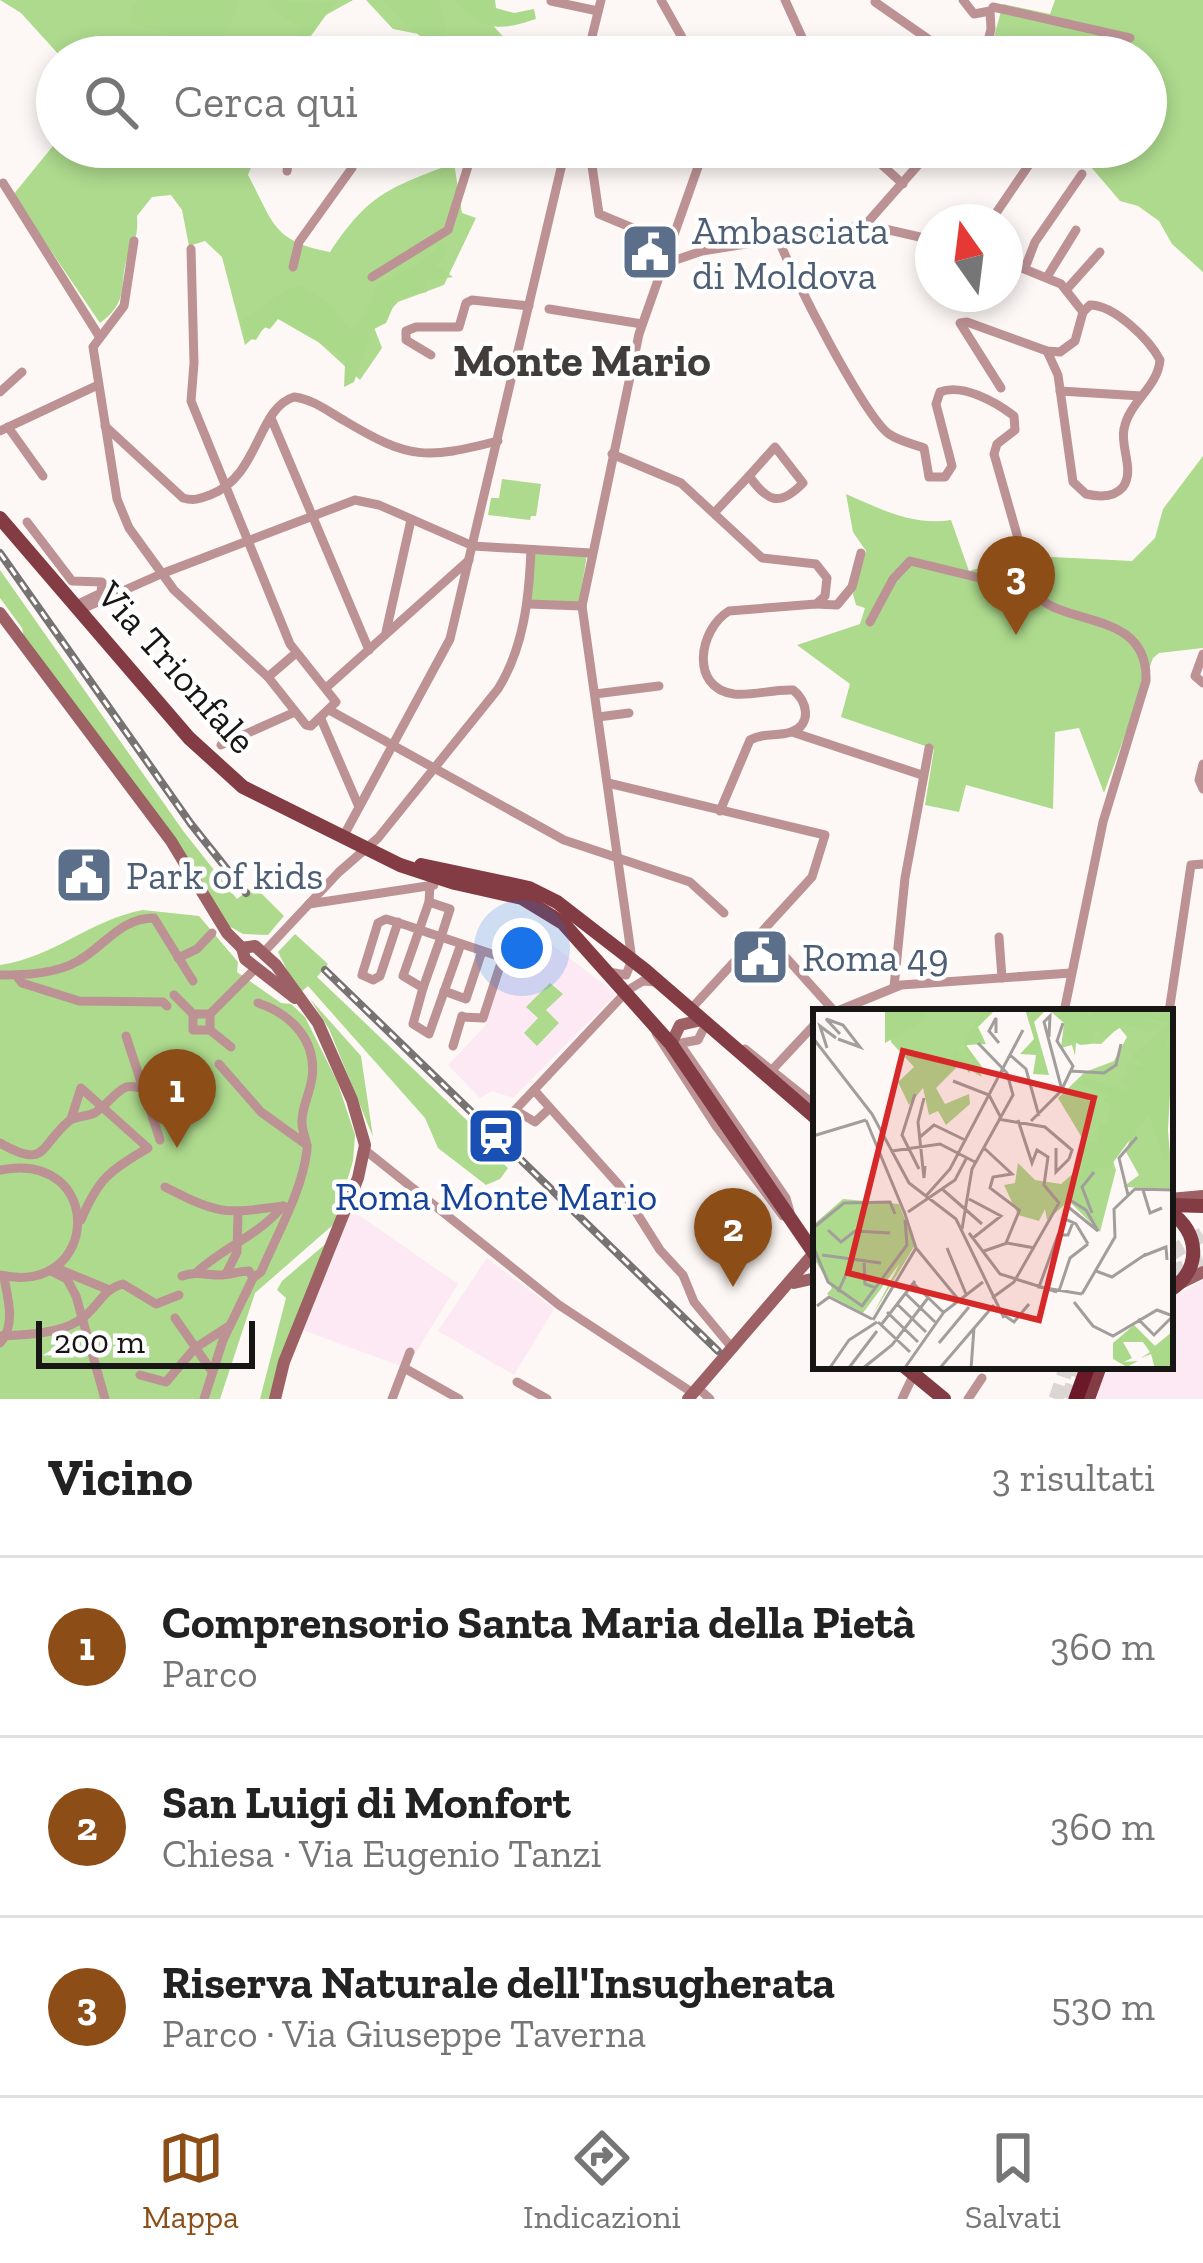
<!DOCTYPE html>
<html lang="it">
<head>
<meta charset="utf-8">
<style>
	:root { --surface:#fff; --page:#f6f6f6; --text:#222; --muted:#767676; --line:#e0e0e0; --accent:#8d4d16 }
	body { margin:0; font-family:"Zilla Slab",serif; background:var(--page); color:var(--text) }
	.compass { position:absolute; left:915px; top:204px; width:108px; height:108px; border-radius:50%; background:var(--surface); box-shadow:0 6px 18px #0003; rotate:346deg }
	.scale { position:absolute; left:36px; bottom:30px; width:219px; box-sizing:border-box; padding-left:12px; border:6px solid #181615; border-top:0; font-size:33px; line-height:42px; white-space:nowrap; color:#181615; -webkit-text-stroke:9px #fff; paint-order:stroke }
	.you { position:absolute; left:522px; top:948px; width:42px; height:42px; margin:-30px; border:9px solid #fff; border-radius:50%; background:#1a73e8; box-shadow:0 0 0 18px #1a73e833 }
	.badge { display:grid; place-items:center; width:78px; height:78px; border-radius:50%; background:var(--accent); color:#fff; font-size:39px; font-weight:700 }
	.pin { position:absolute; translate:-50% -99px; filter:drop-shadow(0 3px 6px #0008) }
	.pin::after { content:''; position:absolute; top:63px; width:42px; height:36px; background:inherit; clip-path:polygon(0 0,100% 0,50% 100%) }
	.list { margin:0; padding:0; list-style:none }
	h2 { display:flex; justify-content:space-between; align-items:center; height:156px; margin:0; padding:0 48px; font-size:51px }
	h2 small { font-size:39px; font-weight:400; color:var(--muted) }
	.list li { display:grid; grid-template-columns:78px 1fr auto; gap:36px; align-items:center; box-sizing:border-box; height:180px; padding:0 48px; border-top:3px solid var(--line) }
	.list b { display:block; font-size:45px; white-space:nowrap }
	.list p { margin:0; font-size:39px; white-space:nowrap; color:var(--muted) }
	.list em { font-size:39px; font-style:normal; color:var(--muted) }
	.icon { flex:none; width:66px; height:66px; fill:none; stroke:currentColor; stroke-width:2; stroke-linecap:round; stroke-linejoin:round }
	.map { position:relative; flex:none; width:1203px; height:1399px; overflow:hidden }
	.search { position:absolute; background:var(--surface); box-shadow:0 6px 18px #0003; left:36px; right:36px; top:36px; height:132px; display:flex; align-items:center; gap:30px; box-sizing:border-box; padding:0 42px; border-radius:66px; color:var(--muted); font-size:45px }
	.sheet { height:696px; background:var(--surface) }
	nav { display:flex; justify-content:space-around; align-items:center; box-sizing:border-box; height:168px; border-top:3px solid var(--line); background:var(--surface); font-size:33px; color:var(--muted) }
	nav a { display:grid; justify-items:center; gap:6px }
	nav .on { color:var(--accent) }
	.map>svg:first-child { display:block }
	.education { fill:#fce9f3 }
	.green { fill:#adda8d }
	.forest { fill:#abd98a }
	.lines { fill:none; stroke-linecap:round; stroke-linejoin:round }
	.highway-tunnel { stroke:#dbd6d3; stroke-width:15; stroke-dasharray:15 8; stroke-linecap:butt }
	.street { stroke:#bd9295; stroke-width:9 }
	.secondary { stroke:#9c6065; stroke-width:12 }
	.primary { stroke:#833b44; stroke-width:14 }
	.highway { stroke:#6b1829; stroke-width:15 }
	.rail-casing { stroke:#777372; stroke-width:8 }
	.rail { stroke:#fff; stroke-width:3; stroke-dasharray:9; stroke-linecap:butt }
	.labels { text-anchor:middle; stroke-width:9; stroke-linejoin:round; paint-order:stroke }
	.service-label { font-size:39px; fill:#4e5e75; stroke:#fff; text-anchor:start }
	.street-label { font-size:39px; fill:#181615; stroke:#fff }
	.transit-label { font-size:39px; fill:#164399; stroke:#fff }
	.quarter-label { font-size:45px; font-weight:bold; fill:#403d3a; stroke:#fff }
	.inset-road { fill:none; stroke:#a19e9b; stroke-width:3 }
	.view { fill:#d62828; fill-opacity:0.15; stroke:#d62828; stroke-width:6 }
	.inset-edge { fill:none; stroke:#181615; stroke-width:6 }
</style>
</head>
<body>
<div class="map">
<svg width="1203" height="1399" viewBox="0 0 1203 1399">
	<rect width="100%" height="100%" fill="#fdf8f5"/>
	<g class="education">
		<path d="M522 921 616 994 513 1098 492 1091 480 1098 448 1065 485 1026Z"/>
		<path d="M350 1209 458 1284 406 1368 303 1330Z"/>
		<path d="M487 1258 554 1309 514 1375 438 1331Z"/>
		<path d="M1203 1280V1399H1096L1102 1379 1113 1366H1170V1299Z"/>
	</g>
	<g class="green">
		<path d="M0 0H353L326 15 296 57H61L21 13Z"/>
		<path d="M366 0H470L507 41 459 42 393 29Z"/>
		<path d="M1055 0H1203V272L1172 244 1159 221 1138 206 1120 201 1074 147H1146V57L989 55 1003 4 1050 14Z"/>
		<path d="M57 141V147H259L248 175C274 223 272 241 330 252 370 192 390 188 454 163L462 213 476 218 444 285 398 302 387 314 372 322 382 348 360 380 314 338 291 305 245 345 222 257 205 241 189 246 182 210 171 195 152 197 137 216C138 234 136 238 129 253 117 282 132 300 100 323L13 195Z"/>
		<path d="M1203 456V648L1159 653 1153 658 1104 793 1079 728 1055 732 1053 809 966 785 959 812 925 805 934 749 841 717 850 684 797 645 860 624 865 608 856 605 853 594 866 551 853 532 846 494C881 509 912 526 951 520L969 571 1000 562 1016 545 1029 548 1032 556 1132 561 1155 538 1163 509Z"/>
		<path d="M502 479 541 484 536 516H531L530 520 488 515 491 498H499Z"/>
		<path d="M534 553 587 555 579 603 531 600Z"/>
		<path d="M0 570 184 832 237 899 254 886 284 916 268 935 243 934 229 926 200 877 24 637 22 628 0 598Z"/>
		<path d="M143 910 199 916 238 962 237 972 281 1003 291 1004 305 1017 337 1081 355 1135 353 1161 334 1224 255 1293 220 1399H0V965C52 958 92 919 143 910Z"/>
		<path d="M295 934 328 964 317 977 498 1150 494 1155 508 1168 500 1179 486 1185 438 1148 425 1118 308 986 299 994 278 952Z"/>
		<path d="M550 983 563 994 546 1010 559 1023 537 1046 524 1033 538 1018 526 1007Z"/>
		<path d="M310 999 361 1056 373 1137 329 1029Z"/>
		<path d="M329 1241 270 1399H260L286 1298 277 1290 282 1281Z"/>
	</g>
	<g class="forest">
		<path d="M141 0H240L224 38 222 57H194L192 47 161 31 130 24 133 3Z"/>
		<path d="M273 0 318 4 338 0 311 33 303 57H256L258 44 292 49 301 29 270 6Z"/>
		<path d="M381 0H438L447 29 440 38 420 36Z"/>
		<path d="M454 0H495L496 8 514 13 534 9 536 19C494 33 485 29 454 0Z"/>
		<path d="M442 245 448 251 436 265 453 277 425 281 427 292 397 298 386 323 372 330 354 382 344 387 345 365 339 354 278 319 270 329 264 327 256 340 246 338 242 319C269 309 271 292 301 286L329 303 351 331 364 316 377 286 418 264Z"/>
	</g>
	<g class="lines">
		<g class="highway-tunnel">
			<path d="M1170 1254 1203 1234"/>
			<path d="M1170 1273 1203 1260"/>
			<path d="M1056 1399 1067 1366"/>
			<path d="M1068 1399 1079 1366"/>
		</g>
		<g class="street">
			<path d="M661 0 693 57"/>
			<path d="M785 0 811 57"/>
			<path d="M963 0 974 14 990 11"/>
			<path d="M551 1 598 11"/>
			<path d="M875 2 954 57"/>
			<path d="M993 7 1130 38"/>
			<path d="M587 57 601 0"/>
			<path d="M984 57 991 29 990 11"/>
			<path d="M367 147 471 159"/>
			<path d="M584 147 591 159 599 214 671 244"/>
			<path d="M862 147 903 184"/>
			<path d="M287 171 289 158 307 147"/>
			<path d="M3 183 99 336"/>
			<path d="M990 222 1041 147"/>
			<path d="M867 223 934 147"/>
			<path d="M779 240C791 274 865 417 889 434 899 441 913 444 924 448L929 477H945L952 466 936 404 940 392C962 383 996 402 1014 416L1015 430 997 444 994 454 1033 591C1057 628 1149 607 1146 681L1103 822 1064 1012"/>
			<path d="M134 241 124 306 93 347 117 499 129 528 174 590 268 677"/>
			<path d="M191 249 194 363 191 401 290 644 336 702 311 726 306 725 268 677 296 653"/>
			<path d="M1005 261 1061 284 1083 312"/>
			<path d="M664 264 702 251 867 225 933 240"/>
			<path d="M293 267 299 242 352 168 347 147"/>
			<path d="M1025 268 1035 242 1082 174"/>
			<path d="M372 277 448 230 474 147"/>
			<path d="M1047 277 1076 230"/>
			<path d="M1067 289 1100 252"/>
			<path d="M549 309 642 324"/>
			<path d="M1047 351 1058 375 1073 482 1086 494C1099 497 1114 498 1123 487 1135 470 1120 447 1124 429 1129 402 1158 387 1160 360 1149 339 1114 305 1090 305L1083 312"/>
			<path d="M431 355 406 340V331L416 327H459L466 303 472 300 529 306"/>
			<path d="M1001 388 960 323 967 322 1047 351 1060 352 1075 341 1083 312"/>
			<path d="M1060 391 1141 396"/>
			<path d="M0 392 22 372"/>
			<path d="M271 418 369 650"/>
			<path d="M105 426 183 498C194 501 199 499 210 495 260 476 257 408 294 397 313 399 329 412 345 421 410 460 426 459 498 441"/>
			<path d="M8 427 43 476"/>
			<path d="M0 431 98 385"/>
			<path d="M775 447 803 483C779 508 767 501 749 476Z"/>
			<path d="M612 454 681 483 762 558 816 564 827 578 825 596 816 604 729 611C699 629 689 688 734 694 753 696 774 689 793 690 807 700 813 725 791 732 777 737 764 732 750 740L720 811"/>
			<path d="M714 513 749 476"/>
			<path d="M27 522 72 581 102 582 101 593 76 605"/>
			<path d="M528 604 582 606"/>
			<path d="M816 604 837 605 852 587 861 553"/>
			<path d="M80 610 161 574 355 500 379 505 473 546 591 553"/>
			<path d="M870 622 893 579 910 561 1033 591"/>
			<path d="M386 632 411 520"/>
			<path d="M1203 654 1195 676 1203 683"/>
			<path d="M327 687 469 560"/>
			<path d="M595 694 659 686"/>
			<path d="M331 711 564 840 690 882 724 913"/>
			<path d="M598 717 629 713"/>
			<path d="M321 719 359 807"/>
			<path d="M792 732 922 775"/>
			<path d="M221 745 295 712"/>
			<path d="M1203 764 1199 780 1203 789"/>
			<path d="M608 783 825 835 812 877 690 1010"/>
			<path d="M343 837 450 639 566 147"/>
			<path d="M430 885 429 902 450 909 441 937 498 956 501 963 483 1018 462 1017"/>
			<path d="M309 904 434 885"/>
			<path d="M398 922 380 976 373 980 362 975 378 923 386 919C404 924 423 931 441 937L423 988 403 976 429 902"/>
			<path d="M763 932 835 1012"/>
			<path d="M999 937 1002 978"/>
			<path d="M263 953 339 872 378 838 498 689C524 647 529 598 531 550"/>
			<path d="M178 958 197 949 212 933"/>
			<path d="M609 972 626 975 632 960 582 606 639 334 705 147"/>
			<path d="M0 975C25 975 56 974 78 961 105 946 120 918 154 918L193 981"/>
			<path d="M16 975 22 983 79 1001 163 1002 167 1006"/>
			<path d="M894 987 905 878 929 748"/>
			<path d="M423 988 413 1024 429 1034 461 944"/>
			<path d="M444 991 466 999 482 951"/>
			<path d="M174 995 193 1014V1030H210V1014H193"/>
			<path d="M835 1012 901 985 1071 973"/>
			<path d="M1169 1012 1191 865 1203 864"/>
			<path d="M210 1014 255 969"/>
			<path d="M210 1030 231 1047"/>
			<path d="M656 1033 716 1126 783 1216"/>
			<path d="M126 1036 160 1140"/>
			<path d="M676 1044 698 1040 706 1024"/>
			<path d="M680 1044 786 1198 790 1212"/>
			<path d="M453 1046 462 1016"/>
			<path d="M745 1049 816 1106"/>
			<path d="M219 1064 261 1112 307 1145"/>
			<path d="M772 1070 816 1023"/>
			<path d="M534 1090 628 990 643 981 656 982"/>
			<path d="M550 1108 535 1122 515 1110 534 1090 619 1185 660 1250 683 1275 694 1302 733 1349"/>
			<path d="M71 1119 81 1088 148 1148C110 1170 98 1179 81 1220"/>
			<path d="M0 1143C47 1170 39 1146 69 1121 77 1115 89 1117 96 1112 107 1105 115 1092 126 1087 137 1083 175 1099 191 1100"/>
			<path d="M365 1150 559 1305 693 1393"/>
			<path d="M0 1170C106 1149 101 1298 0 1275"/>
			<path d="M165 1187C220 1215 223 1214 283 1206L288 1208"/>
			<path d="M56 1268 107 1289"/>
			<path d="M51 1271 67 1279 76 1296 105 1399"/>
			<path d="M198 1271C226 1246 259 1235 283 1206"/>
			<path d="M226 1274 237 1252 238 1214"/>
			<path d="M182 1276C197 1271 205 1275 220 1275 230 1275 239 1271 249 1271L253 1278"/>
			<path d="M175 1318 211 1370"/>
			<path d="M0 1336C23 1335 58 1334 78 1321 98 1310 100 1290 123 1284L156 1304 179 1295"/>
			<path d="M0 1343C16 1326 8 1298 4 1278"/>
			<path d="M406 1369 459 1399"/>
			<path d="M140 1375 166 1382 195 1348 229 1326"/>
			<path d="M517 1382 547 1399"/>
			<path d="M698 1388 710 1399"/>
			<path d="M204 1399 223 1340 253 1278 261 1272C277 1234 302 1192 307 1150 308 1141 302 1133 302 1123 301 1109 310 1093 312 1078 317 1040 291 1014 258 1003"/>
			<path d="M392 1399 410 1352"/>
			<path d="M902 1399 913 1376"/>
			<path d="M968 1399 982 1378"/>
		</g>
		<g class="secondary">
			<path d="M0 613 171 841 227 933 242 948 245 959 295 998"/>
			<path d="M242 948 255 946 276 965 318 1023 352 1100 365 1145 358 1178 284 1362 275 1399"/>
			<path d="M671 1044 680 1025 702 1020"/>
			<path d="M1170 1199 1203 1196"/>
			<path d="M794 1283 816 1278"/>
			<path d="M1181 1283 1203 1272"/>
			<path d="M688 1399 814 1253"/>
		</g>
		<g class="primary">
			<path d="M0 518 189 738 243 787 400 865 455 883 522 898 563 923 671 1044 816 1256"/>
			<path d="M421 865 529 888 557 902 645 970 816 1118"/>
			<path d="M1170 1205 1203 1206"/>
			<path d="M1170 1212C1200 1232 1202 1270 1170 1290"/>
			<path d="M904 1366 944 1399"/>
			<path d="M1088 1399 1100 1366"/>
		</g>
		<path class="highway" d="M1076 1399 1088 1366"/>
		<defs>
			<g id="rail">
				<path d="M0 553 191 824 246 893"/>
				<path d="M325 970 718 1351"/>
			</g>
		</defs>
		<use href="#rail" class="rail-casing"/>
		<use href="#rail" class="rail"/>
	</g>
	<defs>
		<symbol id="civic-square" viewBox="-11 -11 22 22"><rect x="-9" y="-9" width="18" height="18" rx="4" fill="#5c6f8a" stroke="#fff"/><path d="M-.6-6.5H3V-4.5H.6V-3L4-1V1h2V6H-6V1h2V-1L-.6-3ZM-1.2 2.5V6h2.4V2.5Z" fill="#fff"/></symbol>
		<symbol id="station-square" viewBox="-11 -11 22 22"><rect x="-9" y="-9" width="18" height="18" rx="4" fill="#1a4fb4" stroke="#fff"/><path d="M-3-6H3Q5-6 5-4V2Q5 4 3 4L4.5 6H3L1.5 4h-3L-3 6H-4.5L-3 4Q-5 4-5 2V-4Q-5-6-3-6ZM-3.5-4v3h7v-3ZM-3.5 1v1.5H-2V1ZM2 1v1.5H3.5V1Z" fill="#fff"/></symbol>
	</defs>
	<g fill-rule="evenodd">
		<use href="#civic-square" x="617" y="219" width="66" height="66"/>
		<use href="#civic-square" x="51" y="842" width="66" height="66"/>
		<use href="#civic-square" x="727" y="924" width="66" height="66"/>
		<use href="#station-square" x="463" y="1103" width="66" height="66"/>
	</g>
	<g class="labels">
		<g class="service-label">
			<text x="692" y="244">Ambasciata<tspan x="692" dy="45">di Moldova</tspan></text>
			<text x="126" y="889">Park of kids</text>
			<text x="802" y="971">Roma 49</text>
		</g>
		<g class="street-label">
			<text transform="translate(177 667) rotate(48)" y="14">Via Trionfale</text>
		</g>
		<g class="transit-label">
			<text x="496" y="1210">Roma Monte Mario</text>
		</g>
		<g class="quarter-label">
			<text x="582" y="376">Monte Mario</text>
		</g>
	</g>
	<g transform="translate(813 1009)">
		<rect width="360" height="360" fill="#fdf8f5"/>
		<path d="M72 0H181L163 20 170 28 153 37 169 68 147 55 123 79 132 95 156 85 157 95 133 116 125 102 116 106 110 79 96 96 85 73 101 58 78 33ZM235 0H360L353 98 360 180 310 178 326 166 313 143 318 126 299 149 303 161 287 223 256 192 234 211 232 200 226 212 205 206 191 176 202 174 205 154 222 171 248 175 264 161 271 132 245 89 272 63 301 52 314 28 306 18 288 35 263 34 262 47 259 36 248 39 251 14ZM30 190 86 195 102 236 59 307 87 254 50 304 14 285 19 279 0 248V216Z" fill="#adda8d"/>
		<path d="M72 0H111L112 11 72 34ZM183 0 165 18 173 35 153 36 175 66 161 57 156 64 146 50 123 79 142 43 161 57 150 35 170 3ZM212 0H234L221 13 236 66 220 65 223 46 207 45 221 30ZM248 0 274 3 277 13 281 0H360L339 4 360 7 352 38 360 30 353 157 336 105 296 159 285 158 255 182 268 169 272 133 285 132 286 113 293 117 299 96 290 92 296 86 264 74 277 70 316 82 307 72 317 67 312 55 331 57 319 47 354 14 321 5 349 17 337 23 313 15 292 28 284 20 278 35 267 36 251 26 256 16 245 9ZM321 316 342 337 360 322V360H342L338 345 328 349 337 343 330 333H310L319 349 311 353 325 352 314 358 300 350V334Z" fill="#abd98a"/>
		<path class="inset-road" d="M183 24V9L176 22 186 34M0 29 59 105 96 174 143 210 191 309M25 30 47 38 30 16 13 10 27 25M14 39 7 17 23 29M196 45 213 60 226 107M257 62 291 64 303 56 308 35M140 72 176 86 187 107M249 80 260 57 244 32 250 14M102 85 89 126 106 160M111 89 105 113 111 169 112 157M185 110 232 118 259 141 256 150M53 111 92 205M218 112 249 81 231 13 237 7 236 28M0 127 53 111M107 128 121 116 152 131M170 138 199 165 180 168 177 179 206 201M243 139V163L256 150M79 142 127 135 162 153M128 179 169 215M330 181 337 204 349 199M315 186 306 149 324 128M112 188 137 160 210 21M156 190 188 207 160 229M257 191 273 201 285 222 254 197ZM95 203 142 171 153 150M279 204 269 178 281 163M260 213 255 226H245L226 278 269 285M251 217 252 210 263 215 275 235M0 219 31 194 77 193 82 205M149 220 159 160 200 86 194 64 165 34M15 221 28 233 42 222 77 224M156 224 187 265 244 283M193 234 207 200M0 237 15 273 49 297 94 236 92 211M103 239 145 290M134 239 153 285M171 242 194 234 222 239M9 246 68 254M330 247 353 238 354 251M51 250 52 275 63 279M283 262 299 268 333 245M101 275 130 303M246 282 257 249 275 235M25 283 40 250M93 285 122 313M269 285 302 228 301 200 322 180 360 181M179 289 201 273 246 194 231 176 235 148 224 141 219 154 205 111M261 293 280 317 300 327 344 301 360 307M84 295 113 323M4 297 16 288 59 310M74 303 105 333M188 304 201 313 216 295M325 310 341 326 360 307M60 311 103 239 91 202M65 313 97 343M68 316 102 272M126 334 156 298M16 360 36 331 64 313M35 360 64 322M49 360 79 336 115 289M91 360 131 303 170 273M126 360 181 296M158 360 161 319"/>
		<path class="view" d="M90 42 281 89 226 311 35 264Z"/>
		<rect width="360" height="360" class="inset-edge"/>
	</g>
</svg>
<svg class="compass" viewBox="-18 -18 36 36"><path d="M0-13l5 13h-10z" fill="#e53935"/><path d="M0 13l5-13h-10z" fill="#767676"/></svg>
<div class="scale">200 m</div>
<div class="you"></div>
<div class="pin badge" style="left:177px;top:1148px">1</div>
<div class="pin badge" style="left:733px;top:1287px">2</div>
<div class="pin badge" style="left:1016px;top:635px">3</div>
<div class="search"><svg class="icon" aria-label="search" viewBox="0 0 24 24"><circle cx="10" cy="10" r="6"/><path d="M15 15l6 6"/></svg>Cerca qui</div>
</div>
<section class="sheet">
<h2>Vicino<small>3 risultati</small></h2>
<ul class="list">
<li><span class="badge">1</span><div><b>Comprensorio Santa Maria della Pietà</b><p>Parco</p></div><em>360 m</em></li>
<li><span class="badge">2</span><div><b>San Luigi di Monfort</b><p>Chiesa · Via Eugenio Tanzi</p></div><em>360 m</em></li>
<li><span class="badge">3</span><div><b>Riserva Naturale dell'Insugherata</b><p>Parco · Via Giuseppe Taverna</p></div><em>530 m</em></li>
</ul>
</section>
<nav>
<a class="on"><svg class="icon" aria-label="map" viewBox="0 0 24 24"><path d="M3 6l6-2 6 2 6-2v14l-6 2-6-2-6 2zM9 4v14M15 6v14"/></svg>Mappa</a>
<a><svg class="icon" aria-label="directions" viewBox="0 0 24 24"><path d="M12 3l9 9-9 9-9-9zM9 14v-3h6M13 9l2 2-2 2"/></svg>Indicazioni</a>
<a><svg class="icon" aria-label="saved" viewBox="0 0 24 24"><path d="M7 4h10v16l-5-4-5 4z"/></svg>Salvati</a>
</nav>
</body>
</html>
